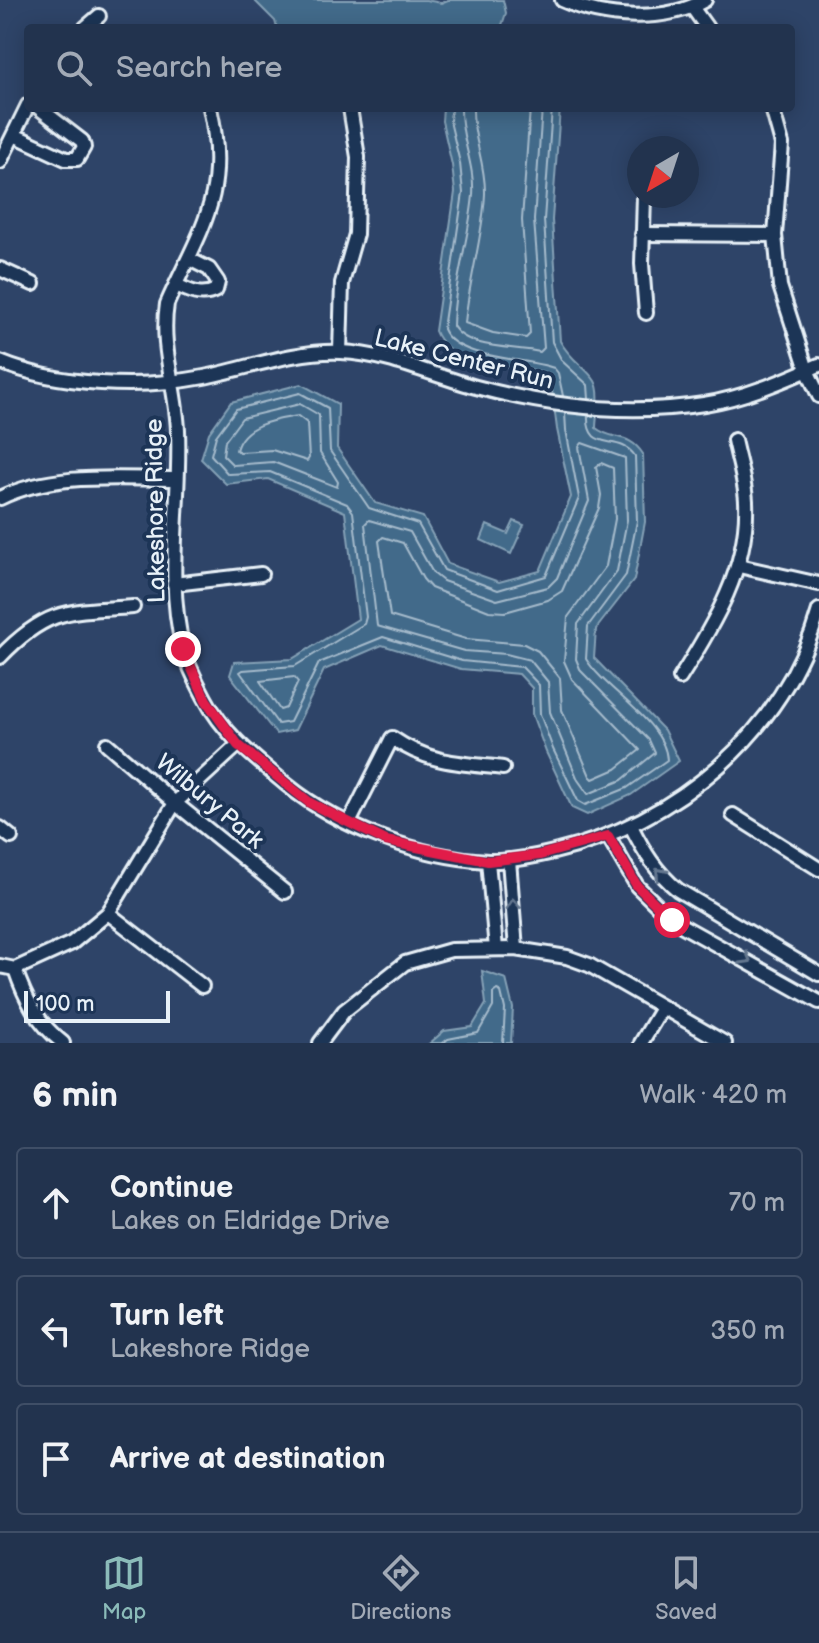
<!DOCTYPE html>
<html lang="en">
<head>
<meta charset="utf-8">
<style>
	:root { --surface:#22334e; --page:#2e3f58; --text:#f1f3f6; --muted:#a2aab6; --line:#3f4e66; --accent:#8bbbb9 }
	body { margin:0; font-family:"Balsamiq Sans",sans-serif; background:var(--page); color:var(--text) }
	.compass { position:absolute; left:627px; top:136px; width:72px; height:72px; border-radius:50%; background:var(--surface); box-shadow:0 4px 20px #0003; rotate:219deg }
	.scale { position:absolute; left:24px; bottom:20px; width:146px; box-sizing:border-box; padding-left:8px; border:4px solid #e8f1f8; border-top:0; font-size:22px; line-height:28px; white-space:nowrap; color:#e8f1f8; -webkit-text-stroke:6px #1d3557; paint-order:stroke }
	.stop { position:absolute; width:24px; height:24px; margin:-18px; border:6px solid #e11d48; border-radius:50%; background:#fff }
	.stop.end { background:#e11d48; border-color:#fff; box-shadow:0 2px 8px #0008 }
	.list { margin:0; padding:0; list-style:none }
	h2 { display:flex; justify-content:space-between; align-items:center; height:104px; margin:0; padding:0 32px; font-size:34px }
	h2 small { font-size:26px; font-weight:400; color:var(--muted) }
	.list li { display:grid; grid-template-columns:52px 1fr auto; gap:24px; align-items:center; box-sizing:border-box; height:112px; margin:0 16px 16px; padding:0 16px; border:2px solid var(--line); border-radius:8px }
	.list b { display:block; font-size:30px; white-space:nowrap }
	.list p { margin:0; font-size:26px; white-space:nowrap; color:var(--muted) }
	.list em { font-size:26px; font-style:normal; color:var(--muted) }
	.icon { flex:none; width:44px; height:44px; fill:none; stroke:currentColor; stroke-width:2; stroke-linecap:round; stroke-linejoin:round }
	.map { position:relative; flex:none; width:819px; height:1043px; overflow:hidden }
	.search { position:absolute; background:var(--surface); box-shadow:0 4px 20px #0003; left:24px; right:24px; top:24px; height:88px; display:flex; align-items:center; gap:20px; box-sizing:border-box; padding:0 28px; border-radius:8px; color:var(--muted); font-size:30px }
	.sheet { height:488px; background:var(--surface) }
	nav { display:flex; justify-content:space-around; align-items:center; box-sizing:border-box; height:112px; border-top:2px solid var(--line); background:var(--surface); font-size:22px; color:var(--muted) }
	nav a { display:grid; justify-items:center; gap:4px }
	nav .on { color:var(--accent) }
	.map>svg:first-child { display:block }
	.water { fill:#436b8a; stroke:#85a1b6; stroke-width:2 }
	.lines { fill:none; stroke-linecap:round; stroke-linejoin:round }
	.shore { stroke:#a6bbcc; stroke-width:2 }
	.minor-casing { stroke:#e8f1f8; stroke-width:18 }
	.minor { stroke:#1d3557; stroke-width:12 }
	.oneway { stroke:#64778f }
	.route { stroke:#e11d48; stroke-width:10 }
	.labels { text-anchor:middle; stroke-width:8; stroke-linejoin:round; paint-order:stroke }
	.street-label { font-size:24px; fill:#e8f1f8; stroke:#1d3557 }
</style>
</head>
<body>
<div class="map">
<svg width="819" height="1043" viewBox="0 0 819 1043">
	<rect width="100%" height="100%" fill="#2e4468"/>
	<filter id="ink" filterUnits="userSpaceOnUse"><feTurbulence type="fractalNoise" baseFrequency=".0125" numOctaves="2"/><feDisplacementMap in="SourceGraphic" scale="16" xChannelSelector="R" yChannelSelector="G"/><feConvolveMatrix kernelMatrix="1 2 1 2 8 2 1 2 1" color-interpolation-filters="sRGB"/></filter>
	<g filter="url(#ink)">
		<g class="water">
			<path d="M254 0H426L441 3 448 0H503L506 13 501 28H277L275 21Z"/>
			<path d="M443 108H560L552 220 560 341C571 361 586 367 595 381 602 393 596 415 596 428 612 441 629 432 643 454L645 522 634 580 596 629 594 658 664 730 679 761 631 795 587 815 572 808 546 752 532 714V688L519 674 461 669 382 645 324 670 295 730 276 734 230 675 234 662 292 659 358 619 345 512 268 479 226 484 201 459 209 433 231 402 301 384 338 404 337 448 375 503 423 517 448 564 499 582 540 571 571 497 557 429 550 374C516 364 450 369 435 331L455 192 452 165 442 121Z"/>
			<path d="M514 521 524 525 511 554 481 540 487 525 508 534Z"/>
			<path d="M482 971 506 979 513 1008 511 1043H430L444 1031 472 1027 486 1004Z"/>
		</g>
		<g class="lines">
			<g class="shore">
				<path d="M451 108 450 121 460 163 463 193 443 329C456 360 525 357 554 368L558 373 563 396"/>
				<path d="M461 108C460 137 475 165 473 195 469 239 454 282 453 326 467 350 516 346 540 352L544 348 534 220 542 108"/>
				<path d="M473 108C472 137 486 164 485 194 483 237 469 280 465 323L493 333 526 338 530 334 522 220 530 108"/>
				<path d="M552 108 544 220 552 342 562 361 588 385 589 399"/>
				<path d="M300 404 319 415 320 453 338 482 337 487 273 462 233 465 223 455 225 441 242 418Z"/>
				<path d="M565 413 566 430 579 498 546 576 498 590 444 570 418 524 369 508 330 451 328 408 300 393 236 409 216 436 211 455 228 474 270 472 347 504 353 512 366 617 364 624 295 666 243 670 240 672 278 724 290 722 319 663 383 637 462 661 522 667 539 685 540 714 553 749 578 801 585 805 627 788 667 760C666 723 605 690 586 659L588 626 626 575 637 521 635 456C619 432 586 454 588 415"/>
				<path d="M298 416 307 423 309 458 307 461 272 450 240 452 236 450C243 424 274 420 298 416Z"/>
				<path d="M582 443 625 458 627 520 617 571 578 624 576 659 581 671 649 740 655 753 622 780 588 794 578 780 550 712 548 682 530 660 506 654 464 651 377 626 365 524 369 520 410 532 433 573 443 581 497 600 548 587 557 578 589 501 579 447Z"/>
				<path d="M601 463 613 468 615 519 606 566 568 617 564 661 572 679 640 750 616 769 593 779 590 776 562 710 560 678 538 651 524 644 466 639 390 616 379 541 383 537 403 543 423 579 431 588 489 611 505 612 548 600 562 591 599 508 601 495 596 467Z"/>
				<path d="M294 677 298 682 286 708 280 710 260 681Z"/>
				<path d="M443 1043 448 1039 478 1033 493 1007V993L497 990 501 992 505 1009 503 1043"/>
			</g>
			<defs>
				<g id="minor">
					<path d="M562 0C604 19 665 23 705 0"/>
					<path d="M692 7 707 28"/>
					<path d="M85 28 99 16"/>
					<path d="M210 108C230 195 200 229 167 304 160 347 176 387 178 430 181 502 165 577 183 648 187 664 197 683 205 698 224 735 256 759 287 785 340 828 419 857 488 861 509 862 533 857 554 852 675 824 785 732 819 610"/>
					<path d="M772 108 782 144 775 235 780 286 807 370 819 396"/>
					<path d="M14 135 66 159H77L84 147 82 141 39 108"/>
					<path d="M0 162 28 105"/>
					<path d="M644 196 642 264 646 313"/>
					<path d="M642 234 775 235"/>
					<path d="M0 269 33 284"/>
					<path d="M176 285C190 291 201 298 216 290L218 282 209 269 189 259"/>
					<path d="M340 352 342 283 356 234 358 157 350 108"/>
					<path d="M0 362C58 386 142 389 204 377 249 368 295 350 341 352 387 354 432 375 476 387 551 407 627 416 704 404 743 398 783 381 819 365"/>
					<path d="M0 498C53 472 119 479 176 479"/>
					<path d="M739 566 819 584"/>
					<path d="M174 584 261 574"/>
					<path d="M0 657C47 608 69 611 133 607"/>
					<path d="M680 678C714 624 749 567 746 501 745 481 738 459 734 440"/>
					<path d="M107 744 175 803 285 892"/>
					<path d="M733 815 819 869"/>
					<path d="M349 823 392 738C430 764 460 763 503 768"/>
					<path d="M631 826C644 852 656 872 678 890L819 974"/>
					<path d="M0 828 11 837"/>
					<path d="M608 836 637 886 672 920 819 1002"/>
					<path d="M509 860 516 949"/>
					<path d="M488 861 496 949"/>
					<path d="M108 913 202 986"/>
					<path d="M0 966 15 969 72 943 108 913 175 803 238 745"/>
					<path d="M15 969C25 998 37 1023 63 1043"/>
					<path d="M320 1043 344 1011 405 963 451 950 516 949 567 957 589 965 725 1043"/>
					<path d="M641 1043 662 1008"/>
				</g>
			</defs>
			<use href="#minor" class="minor-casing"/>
			<use href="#minor" class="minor"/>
		</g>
		<defs><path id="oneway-chevron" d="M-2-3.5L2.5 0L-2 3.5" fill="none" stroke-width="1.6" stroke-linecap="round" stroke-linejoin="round" transform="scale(2)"/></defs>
		<g class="oneway">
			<use href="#oneway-chevron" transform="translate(660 873) rotate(-131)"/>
			<use href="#oneway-chevron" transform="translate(513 904) rotate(-95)"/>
			<use href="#oneway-chevron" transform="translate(746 959) rotate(30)"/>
		</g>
	</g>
	<g class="lines" filter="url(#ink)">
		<path class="route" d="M183 649 206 700 238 745 310 803 386 841 488 861 540 855 608 836 637 886 672 920"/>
	</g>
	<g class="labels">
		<g class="street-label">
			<text transform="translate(464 359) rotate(14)" y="8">Lake Center Run</text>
			<text transform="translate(155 511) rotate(-91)" y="8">Lakeshore Ridge</text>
			<text transform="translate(210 801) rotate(40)" y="8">Wilbury Park</text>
		</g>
	</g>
</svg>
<svg class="compass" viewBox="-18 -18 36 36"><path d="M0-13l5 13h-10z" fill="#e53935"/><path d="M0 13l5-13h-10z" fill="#a2aab6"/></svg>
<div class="scale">100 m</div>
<div class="stop" style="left:672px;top:920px"></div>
<div class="stop end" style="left:183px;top:649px"></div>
<div class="search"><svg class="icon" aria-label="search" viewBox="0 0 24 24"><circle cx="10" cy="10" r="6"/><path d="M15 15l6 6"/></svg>Search here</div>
</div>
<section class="sheet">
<h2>6 min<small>Walk · 420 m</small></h2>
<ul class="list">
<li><svg class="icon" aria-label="ahead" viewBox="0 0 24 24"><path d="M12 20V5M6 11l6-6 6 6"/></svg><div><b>Continue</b><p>Lakes on Eldridge Drive</p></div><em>70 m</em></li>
<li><svg class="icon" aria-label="left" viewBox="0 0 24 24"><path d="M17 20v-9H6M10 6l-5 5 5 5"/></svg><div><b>Turn left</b><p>Lakeshore Ridge</p></div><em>350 m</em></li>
<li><svg class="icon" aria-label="arrive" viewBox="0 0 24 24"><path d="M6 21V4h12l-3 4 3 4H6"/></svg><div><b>Arrive at destination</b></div></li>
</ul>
</section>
<nav>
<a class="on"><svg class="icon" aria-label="map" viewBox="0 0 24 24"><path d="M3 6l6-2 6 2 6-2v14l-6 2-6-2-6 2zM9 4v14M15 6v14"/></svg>Map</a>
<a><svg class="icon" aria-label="directions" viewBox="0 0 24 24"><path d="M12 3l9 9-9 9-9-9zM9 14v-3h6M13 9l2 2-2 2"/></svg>Directions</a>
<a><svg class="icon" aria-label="saved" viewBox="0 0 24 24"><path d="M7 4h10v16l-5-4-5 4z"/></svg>Saved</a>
</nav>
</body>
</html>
